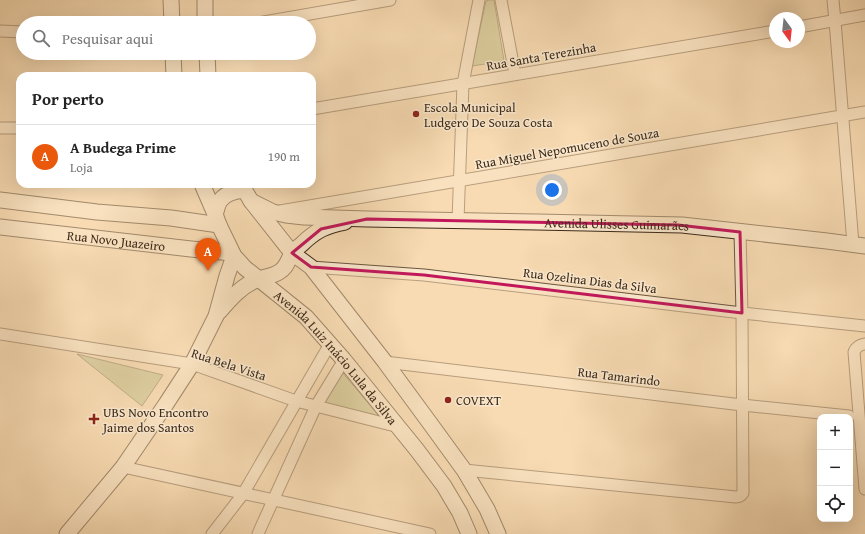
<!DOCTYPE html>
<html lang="pt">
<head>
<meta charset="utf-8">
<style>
	:root { --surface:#fff; --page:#f6f6f6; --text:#222; --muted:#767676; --line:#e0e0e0; --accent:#ea580c }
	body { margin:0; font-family:"Gentium Book Plus",serif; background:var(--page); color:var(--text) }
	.controls { position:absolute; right:12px; bottom:12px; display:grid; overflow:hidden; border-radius:8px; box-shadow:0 4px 16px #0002 }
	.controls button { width:36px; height:36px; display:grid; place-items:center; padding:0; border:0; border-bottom:1px solid var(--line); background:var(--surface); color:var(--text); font:20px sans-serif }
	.compass { position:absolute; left:769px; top:12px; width:36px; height:36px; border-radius:50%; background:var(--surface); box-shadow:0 4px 16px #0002; rotate:165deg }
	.you { position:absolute; left:552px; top:190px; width:14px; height:14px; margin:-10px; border:3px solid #fff; border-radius:50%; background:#1a73e8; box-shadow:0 0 0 6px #1a73e833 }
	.badge { display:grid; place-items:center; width:26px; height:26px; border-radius:50%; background:var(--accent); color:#fff; font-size:13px; font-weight:700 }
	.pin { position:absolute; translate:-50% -33px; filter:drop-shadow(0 1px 2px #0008) }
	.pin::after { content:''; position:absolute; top:21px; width:14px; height:12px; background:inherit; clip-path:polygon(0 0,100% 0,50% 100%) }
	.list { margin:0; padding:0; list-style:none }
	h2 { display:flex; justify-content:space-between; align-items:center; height:52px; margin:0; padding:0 16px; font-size:17px }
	h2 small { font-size:13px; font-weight:400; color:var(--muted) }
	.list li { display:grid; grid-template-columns:26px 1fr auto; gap:12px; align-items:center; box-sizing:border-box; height:64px; padding:0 16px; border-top:1px solid var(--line) }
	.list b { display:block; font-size:15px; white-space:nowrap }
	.list p { margin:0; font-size:13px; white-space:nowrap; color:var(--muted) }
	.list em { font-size:13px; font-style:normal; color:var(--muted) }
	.icon { flex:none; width:22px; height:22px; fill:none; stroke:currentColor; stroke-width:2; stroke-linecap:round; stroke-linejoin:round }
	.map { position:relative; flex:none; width:865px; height:534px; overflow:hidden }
	.search { position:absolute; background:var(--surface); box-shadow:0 4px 16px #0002; left:16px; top:16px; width:300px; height:44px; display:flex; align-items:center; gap:10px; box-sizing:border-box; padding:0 14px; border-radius:22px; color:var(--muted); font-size:15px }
	.panel { position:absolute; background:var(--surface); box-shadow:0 4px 16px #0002; left:16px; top:72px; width:300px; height:116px; border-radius:12px }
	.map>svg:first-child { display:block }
	.green { fill:#bec08b; stroke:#7d7552 }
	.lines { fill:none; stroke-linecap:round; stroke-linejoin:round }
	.street-casing { stroke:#6b563f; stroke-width:13 }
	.secondary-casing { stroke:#3c2a18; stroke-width:17 }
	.street { stroke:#fae8ce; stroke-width:11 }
	.secondary { stroke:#fae8ce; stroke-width:15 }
	.marked { fill:none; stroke:#c2185b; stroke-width:3; stroke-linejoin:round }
	.poi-dot { fill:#8f2418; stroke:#fae8ce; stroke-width:1.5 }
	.labels { text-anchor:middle; stroke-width:3; stroke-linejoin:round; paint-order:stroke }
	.street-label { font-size:13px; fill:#3c2a18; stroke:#fae8ce }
	.poi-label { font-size:13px; fill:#3c2a18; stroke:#fae8ce; text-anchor:start }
</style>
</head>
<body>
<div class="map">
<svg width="865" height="534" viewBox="0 0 865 534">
	<rect width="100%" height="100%" fill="#f8dbb3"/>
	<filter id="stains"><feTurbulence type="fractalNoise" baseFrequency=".005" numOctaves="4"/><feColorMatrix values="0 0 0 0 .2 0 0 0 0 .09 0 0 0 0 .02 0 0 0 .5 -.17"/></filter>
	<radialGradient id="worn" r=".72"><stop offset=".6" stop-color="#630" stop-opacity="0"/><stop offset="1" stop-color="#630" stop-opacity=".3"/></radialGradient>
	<g class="green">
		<path d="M489 0H494L504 61 472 66 486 1Z"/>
		<path d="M77 354 163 375 142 406Z"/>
		<path d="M342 372 379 416 322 403Z"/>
	</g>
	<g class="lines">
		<defs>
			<g id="street">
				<path d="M501 0 515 74"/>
				<path d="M833 0 835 21 853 244"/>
				<path d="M258 23 390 0"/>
				<path d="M799 27 865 15"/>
				<path d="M0 31 23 32"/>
				<path d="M312 109 775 31"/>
				<path d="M0 128H20"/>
				<path d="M280 211 865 112"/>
				<path d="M458 220 463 84 479 0"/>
				<path d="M311 267 424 275 742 313 865 326"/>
				<path d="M0 334 192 364 296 401 399 427"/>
				<path d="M865 344C859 345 856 347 854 352L865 489"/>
				<path d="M385 362 742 405 849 416"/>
				<path d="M123 467 430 534"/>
				<path d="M464 470 736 497C739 497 741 496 743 493L742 313 740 232"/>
				<path d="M212 534 243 494 330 344"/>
				<path d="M258 534 261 527 316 406 344 360"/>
			</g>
			<g id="secondary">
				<path d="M171 0 172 23"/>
				<path d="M205 0V23"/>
				<path d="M173 53 174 76"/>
				<path d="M207 53 208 76"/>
				<path id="s1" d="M202 184 215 214 219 225 234 256 245 268 306 317 344 360 417 450 444 486 460 513 469 534"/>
				<path d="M241 184 251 201 292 253 311 267 385 362 432 426 464 470 487 509 498 534"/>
				<path d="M0 200 97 212 171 218 219 225"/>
				<path id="s2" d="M251 201 273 212 286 215 304 217 367 219 537 222 682 225 827 241 865 246"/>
				<path d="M215 214C217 210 217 205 220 201 225 193 235 191 244 190"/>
				<path id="s3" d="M0 227 191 249 232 253"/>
				<path d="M219 312C230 299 242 285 259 279 265 277 273 276 279 272 287 268 288 259 293 252 295 249 299 247 302 244 315 231 327 225 345 222"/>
				<path d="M67 534 123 467 166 404 192 364 216 316 227 276 234 256"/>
			</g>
		</defs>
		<use href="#street" class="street-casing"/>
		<use href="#secondary" class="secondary-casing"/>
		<use href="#street" class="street"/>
		<use href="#secondary" class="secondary"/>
	</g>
	<path d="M0 0H865V534H0ZM367 219 678 225 740 232 742 313 424 275 311 267 292 253 321 229Z" fill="#f8dbb3" fill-opacity=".55" fill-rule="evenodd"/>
	<path class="marked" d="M367 219 678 225 740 232 742 313 424 275 311 267 292 253 321 229Z"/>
	<g class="poi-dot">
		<circle cx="416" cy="114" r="4"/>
		<circle cx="448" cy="400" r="4"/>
		<path d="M92 413h4v4h4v4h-4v4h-4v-4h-4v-4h4z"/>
	</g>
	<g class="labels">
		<g class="street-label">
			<text transform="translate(541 56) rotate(-10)" y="5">Rua Santa Terezinha</text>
			<text transform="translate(567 148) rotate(-10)" y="5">Rua Miguel Nepomuceno de Souza</text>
			<text dy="5" stroke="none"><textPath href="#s2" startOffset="369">Avenida Ulisses Guimarães</textPath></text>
			<text dy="5" stroke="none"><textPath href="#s3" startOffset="117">Rua Novo Juazeiro</textPath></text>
			<text transform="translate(590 280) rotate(7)" y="5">Rua Ozelina Dias da Silva</text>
			<text dy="5" stroke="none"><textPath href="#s1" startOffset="223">Avenida Luiz Inácio Lula da Silva</textPath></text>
			<text transform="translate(229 364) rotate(18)" y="5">Rua Bela Vista</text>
			<text transform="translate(619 376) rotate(7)" y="5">Rua Tamarindo</text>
		</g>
		<g class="poi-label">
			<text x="424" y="112">Escola Municipal<tspan x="424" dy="15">Ludgero De Souza Costa</tspan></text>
			<text x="456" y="405">COVEXT</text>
			<text x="103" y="417">UBS Novo Encontro<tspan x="103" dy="15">Jaime dos Santos</tspan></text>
		</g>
	</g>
	<rect width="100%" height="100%" filter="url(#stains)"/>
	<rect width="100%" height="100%" fill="url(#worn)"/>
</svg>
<div class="controls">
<button>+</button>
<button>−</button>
<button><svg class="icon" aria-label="locate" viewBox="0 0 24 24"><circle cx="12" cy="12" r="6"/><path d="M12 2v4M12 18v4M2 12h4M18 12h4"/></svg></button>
</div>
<svg class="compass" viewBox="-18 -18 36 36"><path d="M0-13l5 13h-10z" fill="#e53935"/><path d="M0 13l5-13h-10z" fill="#767676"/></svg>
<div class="you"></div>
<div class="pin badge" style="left:208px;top:271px">A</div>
<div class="search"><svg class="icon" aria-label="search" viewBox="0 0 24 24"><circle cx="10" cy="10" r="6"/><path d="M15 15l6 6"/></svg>Pesquisar aqui</div>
<section class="panel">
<h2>Por perto<small></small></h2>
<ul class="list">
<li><span class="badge">A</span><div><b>A Budega Prime</b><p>Loja</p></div><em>190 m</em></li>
</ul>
</section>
</div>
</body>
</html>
